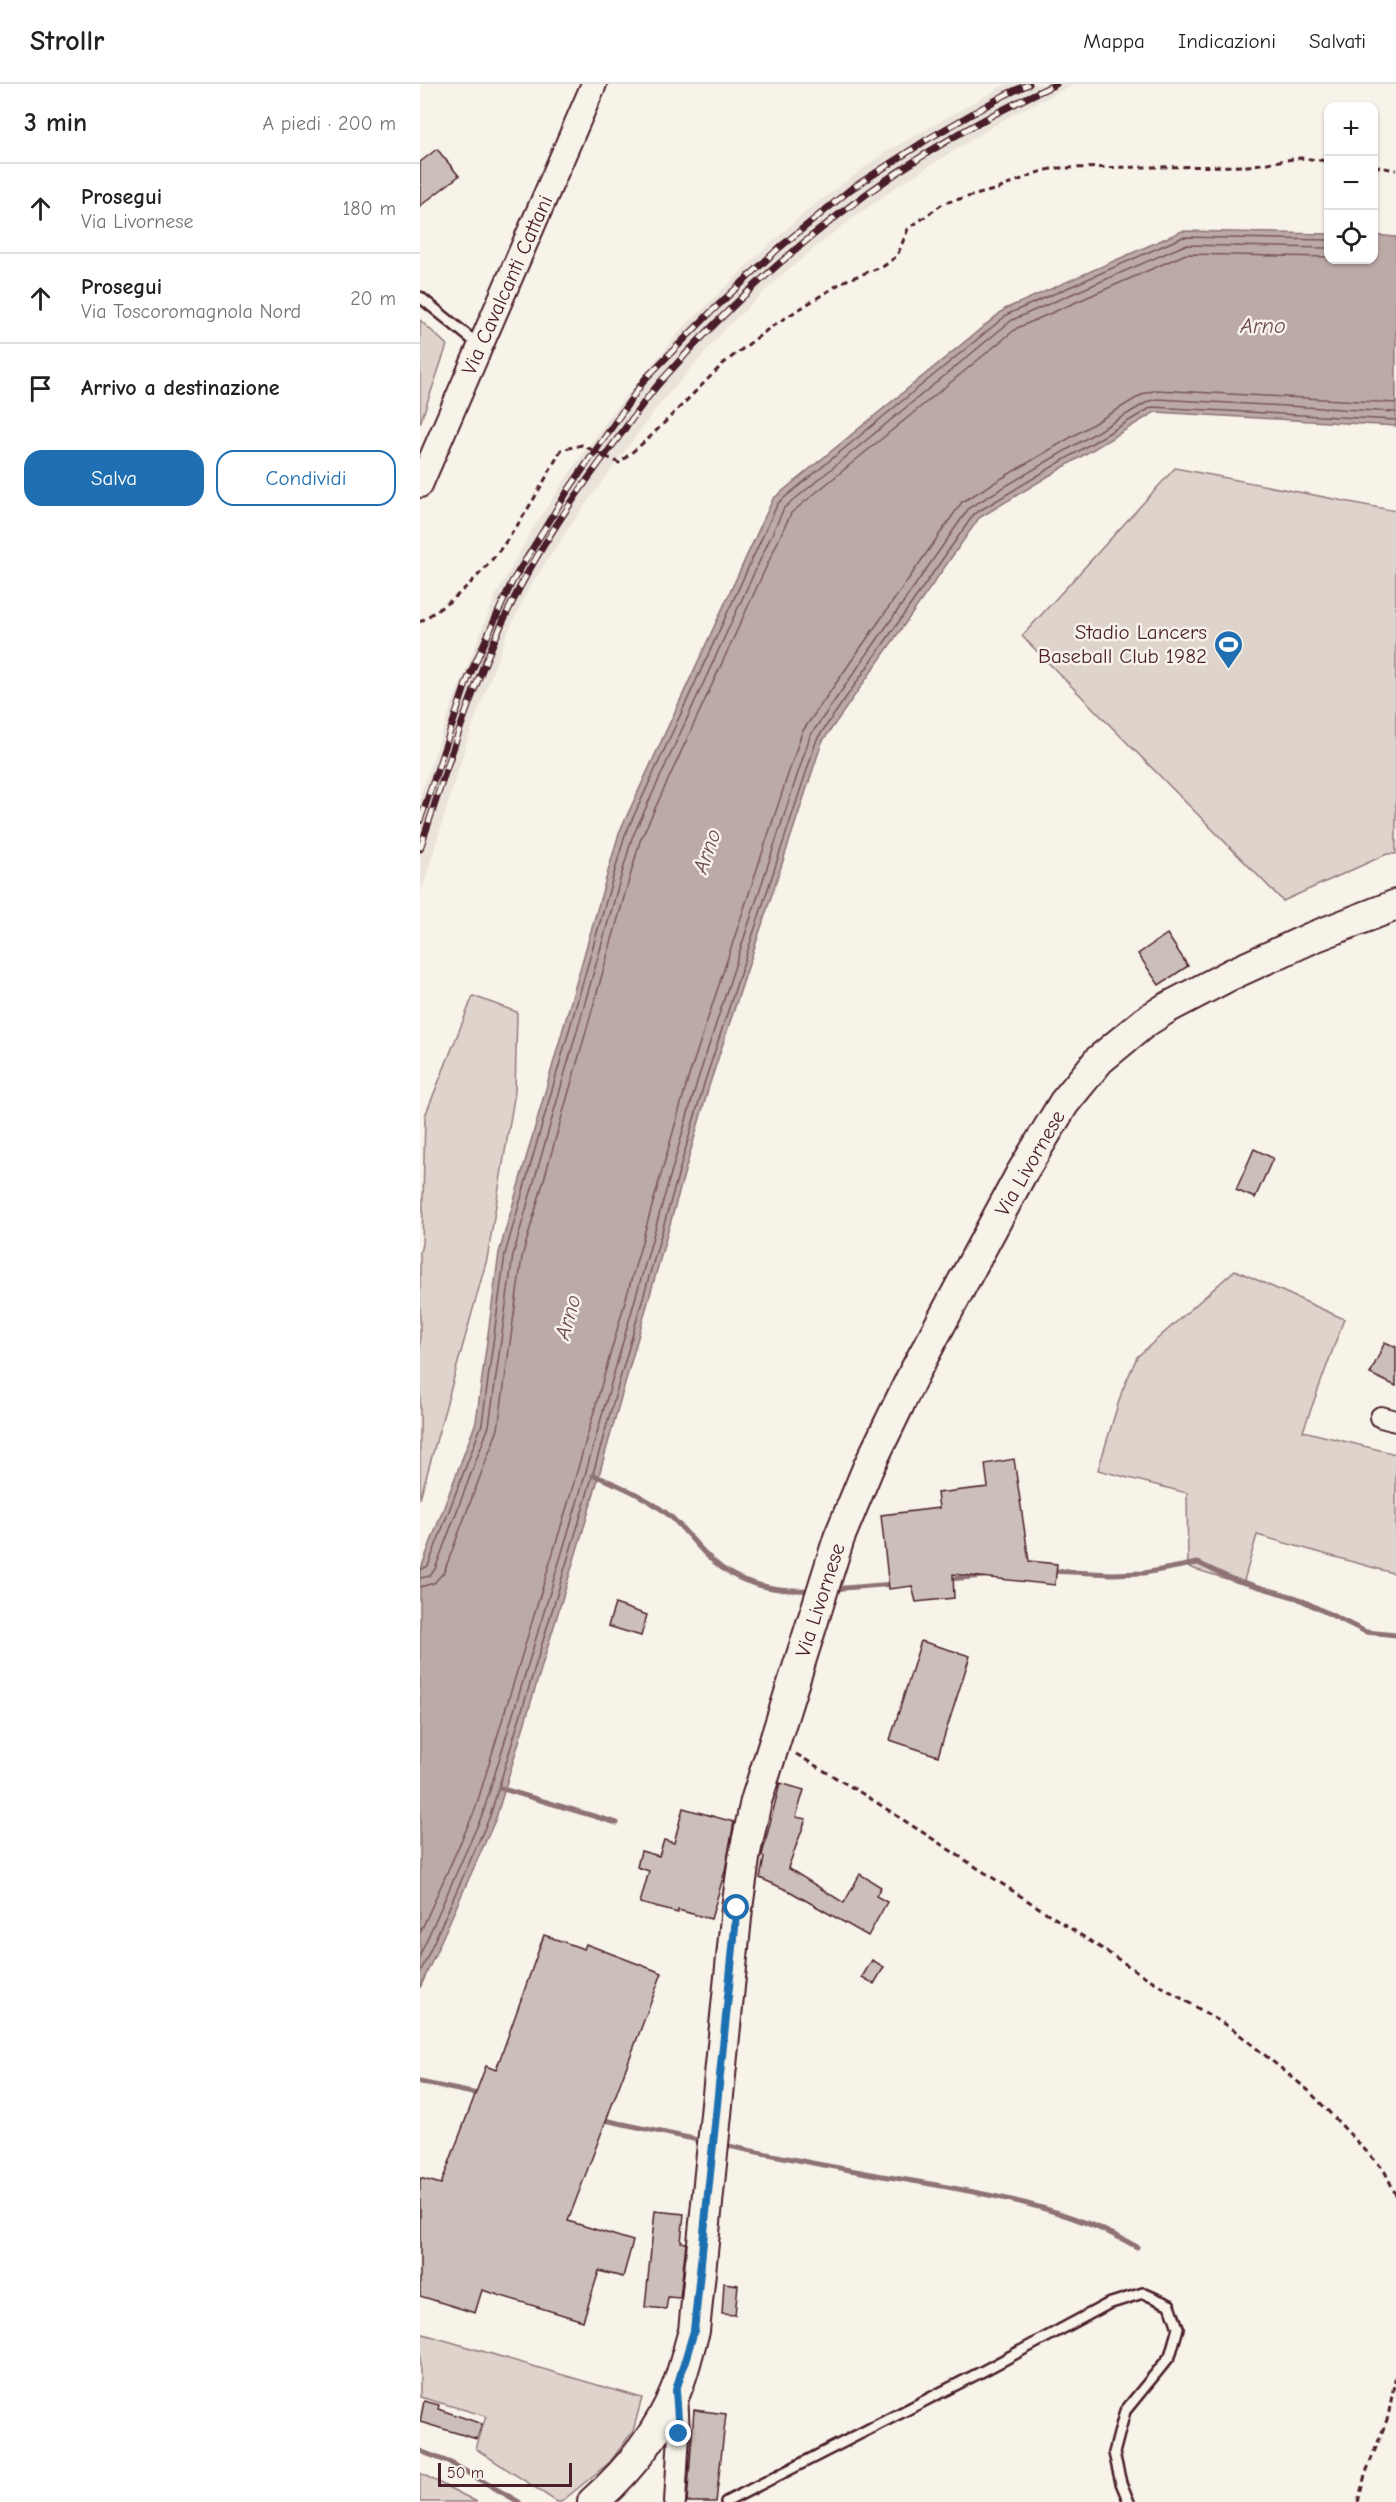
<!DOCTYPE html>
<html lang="it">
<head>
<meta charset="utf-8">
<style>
	:root { --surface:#fff; --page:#f2f2f2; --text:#202124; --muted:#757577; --line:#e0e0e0; --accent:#1f6fb2 }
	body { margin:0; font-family:"Comic Neue",sans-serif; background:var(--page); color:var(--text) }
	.controls { position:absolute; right:18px; top:18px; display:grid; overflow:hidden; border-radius:12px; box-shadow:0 2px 4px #0004 }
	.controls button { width:54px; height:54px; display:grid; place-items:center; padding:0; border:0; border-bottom:2px solid var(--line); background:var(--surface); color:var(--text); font:30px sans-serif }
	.scale { position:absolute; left:18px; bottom:15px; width:134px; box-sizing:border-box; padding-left:6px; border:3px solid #4a1f2b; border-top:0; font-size:16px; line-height:21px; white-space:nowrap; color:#4a1f2b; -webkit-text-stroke:4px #f7f3e8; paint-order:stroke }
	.stop { position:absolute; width:18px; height:18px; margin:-14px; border:4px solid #1f6fb2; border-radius:50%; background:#fff }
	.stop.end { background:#1f6fb2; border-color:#fff; box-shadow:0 2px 6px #0008 }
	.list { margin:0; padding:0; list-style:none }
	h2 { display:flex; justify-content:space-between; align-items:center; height:78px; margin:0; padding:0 24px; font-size:26px }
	h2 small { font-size:20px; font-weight:400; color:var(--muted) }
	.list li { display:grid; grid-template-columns:39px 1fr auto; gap:18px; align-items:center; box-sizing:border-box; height:90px; padding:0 24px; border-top:2px solid var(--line) }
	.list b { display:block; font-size:22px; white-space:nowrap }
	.list p { margin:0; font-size:20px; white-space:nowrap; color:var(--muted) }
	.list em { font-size:20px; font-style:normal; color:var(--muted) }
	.actions { display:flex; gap:12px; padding:18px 24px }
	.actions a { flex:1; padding:14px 0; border:2px solid var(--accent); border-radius:18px; text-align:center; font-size:21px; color:var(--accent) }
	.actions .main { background:var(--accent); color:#fff }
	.icon { flex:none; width:33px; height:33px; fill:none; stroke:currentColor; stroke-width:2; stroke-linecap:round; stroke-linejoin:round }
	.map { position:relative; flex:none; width:976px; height:2418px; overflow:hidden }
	header { display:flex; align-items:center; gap:36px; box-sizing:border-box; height:84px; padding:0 30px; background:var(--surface); border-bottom:2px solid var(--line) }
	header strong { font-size:28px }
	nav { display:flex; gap:33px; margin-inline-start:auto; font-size:21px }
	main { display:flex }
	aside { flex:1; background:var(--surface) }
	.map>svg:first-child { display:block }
	.built { fill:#eae3da }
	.green { fill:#ded4cc; stroke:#947a7c; stroke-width:1.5 }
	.water { fill:#bcaaa7; stroke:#8e7275; stroke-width:1.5 }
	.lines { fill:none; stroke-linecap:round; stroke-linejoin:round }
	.shore { stroke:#78575d; stroke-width:1.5 }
	.stream { stroke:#8e7275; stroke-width:5 }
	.building { fill:#ccbfb9; stroke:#4a1f2b; stroke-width:1.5 }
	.service-casing { stroke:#4a1f2b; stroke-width:14 }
	.minor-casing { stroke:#4a1f2b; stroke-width:24 }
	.tertiary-casing { stroke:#4a1f2b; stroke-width:28 }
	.primary-casing { stroke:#4a1f2b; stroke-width:34 }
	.path { stroke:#4a1f2b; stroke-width:3; stroke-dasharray:6 4.5; stroke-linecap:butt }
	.service { stroke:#f7f3e8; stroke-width:9 }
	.minor { stroke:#f7f3e8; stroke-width:20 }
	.tertiary { stroke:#f7f3e8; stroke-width:24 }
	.primary { stroke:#f7f3e8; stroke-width:30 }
	.rail-casing { stroke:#4a1f2b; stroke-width:7 }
	.rail { stroke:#f7f3e8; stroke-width:4.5; stroke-dasharray:14; stroke-linecap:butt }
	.route { stroke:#1f6fb2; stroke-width:8 }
	.labels { text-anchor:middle; stroke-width:5; stroke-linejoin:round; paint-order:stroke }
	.street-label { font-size:21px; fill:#4a1f2b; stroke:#f7f3e8 }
	.poi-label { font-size:21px; fill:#4a1f2b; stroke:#f7f3e8; text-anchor:end }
	.water-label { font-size:22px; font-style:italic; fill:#6c4950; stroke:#f7f3e8 }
</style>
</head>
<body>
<header>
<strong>Strollr</strong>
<nav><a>Mappa</a><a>Indicazioni</a><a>Salvati</a></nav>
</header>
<main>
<aside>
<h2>3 min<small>A piedi · 200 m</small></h2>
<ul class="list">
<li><svg class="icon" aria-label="ahead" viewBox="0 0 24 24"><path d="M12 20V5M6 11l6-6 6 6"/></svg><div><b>Prosegui</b><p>Via Livornese</p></div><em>180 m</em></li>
<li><svg class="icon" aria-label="ahead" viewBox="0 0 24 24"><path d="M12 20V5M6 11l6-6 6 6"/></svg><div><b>Prosegui</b><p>Via Toscoromagnola Nord</p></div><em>20 m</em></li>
<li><svg class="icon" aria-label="arrive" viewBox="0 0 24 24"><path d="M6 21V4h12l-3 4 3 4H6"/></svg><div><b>Arrivo a destinazione</b></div></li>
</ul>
<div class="actions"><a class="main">Salva</a><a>Condividi</a></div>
</aside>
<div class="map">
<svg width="976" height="2418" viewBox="0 0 976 2418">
	<rect width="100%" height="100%" fill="#f7f3e8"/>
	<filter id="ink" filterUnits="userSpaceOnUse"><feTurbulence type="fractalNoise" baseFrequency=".0167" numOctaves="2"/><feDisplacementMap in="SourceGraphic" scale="12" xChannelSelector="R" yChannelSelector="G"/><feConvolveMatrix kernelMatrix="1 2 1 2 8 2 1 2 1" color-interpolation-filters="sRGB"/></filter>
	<g filter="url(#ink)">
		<path class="built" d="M586 0H655L588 33 479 101 413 149 361 192 308 242 238 322 160 428 110 502 86 552 46 660 0 813V712L31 623 75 513 110 449 150 388 197 323 261 246 341 168 390 124 464 69Z"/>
		<g class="green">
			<path d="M0 236 27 261 0 340Z"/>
			<path d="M755 384 976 427V770H967L863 817 602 552Z"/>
			<path d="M53 912 97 928 95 1008 67 1175 0 1415V1168L2 1160 5 1032Z"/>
			<path d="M815 1186 924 1235 883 1347 976 1370V1490L837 1451 823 1500 768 1483 767 1409 678 1386 702 1307 717 1273Z"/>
			<path d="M0 2249 222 2314 213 2347 190 2378 141 2418H137L56 2365 66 2332 0 2313Z"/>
			<path d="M0 2389 57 2418H0Z"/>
		</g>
		<path class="water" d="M762 147 908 150V176H954V151L976 153V342L735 328 559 434 402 658 289 1002 170 1423 76 1734 0 1904V1487L56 1338 79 1169 199 749 353 415 585 225Z"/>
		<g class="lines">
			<g class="shore">
				<path d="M0 1486 8 1482 62 1340 85 1170 205 751 358 419 588 230 763 153 908 156"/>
				<path d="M0 1494 10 1492 15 1485 69 1342 93 1171 212 754 364 424 592 236 765 161 908 164"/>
				<path d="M0 1503 14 1499 24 1488 78 1345 102 1173 220 757 371 429 597 244 766 170 908 173"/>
				<path d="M0 1849 55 1726 149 1416 268 995 382 648 542 418 725 309 737 306 976 319"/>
				<path d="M0 1871 63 1729 157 1419 277 998 390 652 549 424 729 317 737 315 976 328"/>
				<path d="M0 1889 70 1732 164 1421 284 1000 397 655 554 430 732 323 976 336"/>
			</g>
			<g class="stream">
				<path d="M173 1391C200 1401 227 1413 250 1432 265 1445 276 1462 291 1475 318 1501 357 1508 393 1506"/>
				<path d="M630 1487 692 1490 724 1489 778 1479 812 1495 877 1514 946 1548 976 1551"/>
				<path d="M528 1495 564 1492"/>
				<path d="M412 1505 474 1500"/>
				<path d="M80 1704 197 1739"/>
				<path d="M0 1998 62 2011"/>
				<path d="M180 2035 283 2057"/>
				<path d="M304 2061C355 2072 406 2082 457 2091 544 2106 639 2118 717 2163"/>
				<path d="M0 2367 31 2379 99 2418"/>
			</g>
		</g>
		<g class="building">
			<path d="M17 65 39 92 0 122V78Z"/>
			<path d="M747 850 768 882 739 901 718 870Z"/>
			<path d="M834 1065 853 1074 835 1114 816 1106Z"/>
			<path d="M965 1258 976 1263V1302L950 1290Z"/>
			<path d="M594 1375 609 1477 637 1480 635 1501 533 1490 534 1514 496 1518 492 1502 469 1505 461 1431 519 1424 517 1409 568 1403 565 1380Z"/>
			<path d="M195 1520 227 1531 221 1552 188 1542Z"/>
			<path d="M501 1557 550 1572 518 1672 470 1656Z"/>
			<path d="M360 1699 384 1706 376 1733 386 1735 368 1784 424 1819 440 1790 461 1803 456 1812 467 1818 448 1852 371 1808 340 1794 344 1774 342 1771Z"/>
			<path d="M263 1724 314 1738 305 1787 291 1835 258 1826V1829L220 1819 229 1787 217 1783 221 1767 239 1772 244 1756 254 1759Z"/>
			<path d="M124 1851 164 1865 166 1860 242 1889 148 2137 213 2157 203 2193 179 2187 163 2237 62 2206 55 2229 0 2212V2094L21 2100 66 1982 76 1986Z"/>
			<path d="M452 1876 464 1883 454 1900 442 1893Z"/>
			<path d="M235 2127 264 2130 261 2158 266 2159 260 2214 248 2213 246 2225 225 2223Z"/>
			<path d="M304 2199 318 2201 315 2231 302 2230Z"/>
			<path d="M4 2317 19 2321 18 2325 62 2340 57 2355 0 2338Z"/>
			<path d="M274 2326 306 2330 296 2418H267Z"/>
		</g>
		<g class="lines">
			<defs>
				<g id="service">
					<path d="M0 213 59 261"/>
					<path d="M306 2418 565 2286 688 2220 723 2209 750 2221 758 2244 750 2272 705 2327 694 2369 701 2399 709 2418"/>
				</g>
				<g id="minor">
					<path d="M961 1333 976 1337"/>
					<path d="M255 2418 259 2350 257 2310"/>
				</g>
				<path id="tertiary" d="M0 401 174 0"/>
				<path id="primary" d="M173 2418C208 2387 239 2349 256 2306 264 2287 268 2266 274 2247L317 1824 325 1768 336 1717 419 1454 448 1384 494 1289 601 1090 644 1019 679 976 725 938 747 924 810 891 891 854 976 821"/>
			</defs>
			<use href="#service" class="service-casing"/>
			<use href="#minor" class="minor-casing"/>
			<use href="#tertiary" class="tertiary-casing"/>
			<use href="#primary" class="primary-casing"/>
			<g class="path">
				<path d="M954 82 976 86"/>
				<path d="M0 538C14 528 31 518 44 505 86 467 114 416 141 366L162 361 199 379 229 354 304 279 351 243 424 197 464 182 477 172 488 145 524 119 578 105 616 89 635 84 828 82 880 74 908 77"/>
				<path d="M376 1670 448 1713 721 1890 814 1946 889 2007 964 2086 976 2111"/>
				<path d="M938 2418 945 2391 968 2333 976 2290"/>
			</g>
			<use href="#service" class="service"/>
			<use href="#minor" class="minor"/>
			<use href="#tertiary" class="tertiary"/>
			<use href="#primary" class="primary"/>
			<defs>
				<g id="rail">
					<path d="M0 737 47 597 92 498 147 408 225 295 291 228 359 164 431 105 508 55 585 11 609 0"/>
					<path d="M0 765C29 677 56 587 99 505 126 453 160 404 195 358 211 337 225 315 242 296 352 173 484 68 636 0"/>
				</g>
			</defs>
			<use href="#rail" class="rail-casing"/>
			<use href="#rail" class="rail"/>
		</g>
	</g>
	<g class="lines" filter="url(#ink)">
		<path class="route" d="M259 2350 256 2306 274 2247 317 1824"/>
	</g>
	<defs>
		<symbol id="stadium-pin" viewBox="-11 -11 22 30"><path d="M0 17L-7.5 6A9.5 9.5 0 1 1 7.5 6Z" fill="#1f6fb2" stroke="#f7f3e8"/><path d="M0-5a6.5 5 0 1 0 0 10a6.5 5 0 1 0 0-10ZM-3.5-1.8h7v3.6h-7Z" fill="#fff"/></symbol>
	</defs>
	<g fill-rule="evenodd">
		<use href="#stadium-pin" x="792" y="544" width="33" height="45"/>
	</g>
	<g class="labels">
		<g class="street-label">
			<text transform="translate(87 201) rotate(-66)" y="7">Via Cavalcanti Cattani</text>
			<text transform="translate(610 1079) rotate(-60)" y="7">Via Livornese</text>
			<text transform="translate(400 1516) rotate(-72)" y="7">Via Livornese</text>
		</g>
		<g class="poi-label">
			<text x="787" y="555">Stadio Lancers<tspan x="787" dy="24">Baseball Club 1982</tspan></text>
		</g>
		<g class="water-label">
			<text x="843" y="249">Arno</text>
			<text transform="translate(286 767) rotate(-71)" y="8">Arno</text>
			<text transform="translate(147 1233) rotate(-74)" y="8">Arno</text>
		</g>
	</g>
</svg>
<div class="controls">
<button>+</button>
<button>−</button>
<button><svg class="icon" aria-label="locate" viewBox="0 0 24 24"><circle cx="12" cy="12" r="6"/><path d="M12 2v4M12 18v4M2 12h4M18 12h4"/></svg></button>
</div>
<div class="scale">50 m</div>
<div class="stop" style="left:317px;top:1824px"></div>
<div class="stop end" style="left:259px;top:2350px"></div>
</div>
</main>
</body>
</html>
